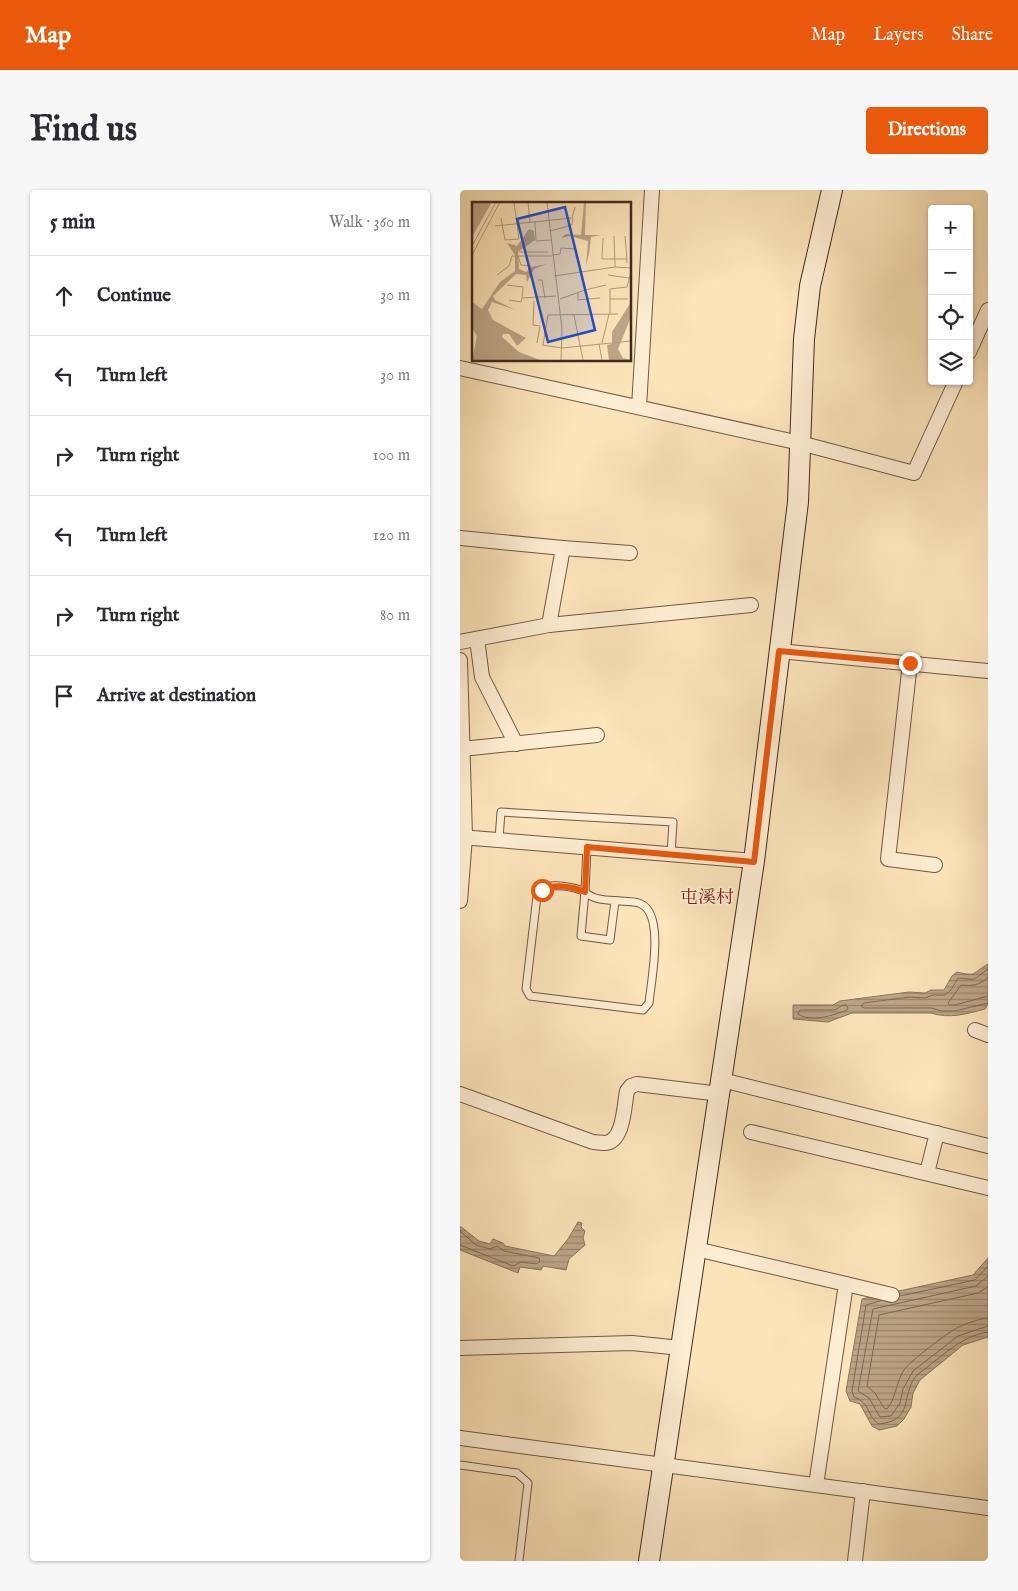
<!DOCTYPE html>
<html lang="en">
<head>
<meta charset="utf-8">
<style>
	:root { --surface:#fff; --page:#f7f7f7; --text:#2b2b33; --muted:#7c7c81; --line:#e1e1e2; --accent:#ea580c }
	body { margin:0; font-family:"IM FELL English","Noto Serif SC",serif; background:var(--page); color:var(--text) }
	.controls { position:absolute; right:15px; top:15px; display:grid; overflow:hidden; border-radius:5px; box-shadow:0 1px 4px #0004 }
	.controls button { width:45px; height:45px; display:grid; place-items:center; padding:0; border:0; border-bottom:1px solid var(--line); background:var(--surface); color:var(--text); font:25px sans-serif }
	.stop { position:absolute; width:15px; height:15px; margin:-11px; border:4px solid #ea580c; border-radius:50%; background:#fff }
	.stop.end { background:#ea580c; border-color:#fff; box-shadow:0 1px 5px #0008 }
	.list { margin:0; padding:0; list-style:none }
	h2 { display:flex; justify-content:space-between; align-items:center; height:65px; margin:0; padding:0 20px; font-size:21px }
	h2 small { font-size:16px; font-weight:400; color:var(--muted) }
	.list li { display:grid; grid-template-columns:32px 1fr auto; gap:15px; align-items:center; box-sizing:border-box; height:80px; padding:0 20px; border-top:1px solid var(--line) }
	.list b { display:block; font-size:19px; white-space:nowrap }
	.list em { font-size:16px; font-style:normal; color:var(--muted) }
	.icon { flex:none; width:28px; height:28px; fill:none; stroke:currentColor; stroke-width:2; stroke-linecap:round; stroke-linejoin:round }
	.map { position:relative; flex:none; width:528px; height:1371px; overflow:hidden; border-radius:5px }
	header { display:flex; align-items:center; gap:30px; box-sizing:border-box; height:70px; padding:0 25px; background:var(--accent); color:#fff }
	header strong { font-size:24px }
	nav { display:flex; gap:28px; margin-inline-start:auto; font-size:18px }
	.intro { display:flex; align-items:center; justify-content:space-between; box-sizing:border-box; height:120px; padding:0 30px }
	h1 { margin:0; font-size:35px }
	.button { padding:12px 22px; border-radius:5px; background:var(--accent); color:#fff; font-size:18px; font-weight:700 }
	main { display:flex; gap:30px; padding:0 30px }
	aside { flex:1; background:var(--surface); border-radius:5px; box-shadow:0 1px 4px #0004 }
	.map>svg:first-child { display:block }
	.water { fill:url(#water-rules); stroke:#8b745e }
	.lines { fill:none; stroke-linecap:round; stroke-linejoin:round }
	.shore { stroke:#7e6854; stroke-width:1 }
	.service-casing { stroke:#705847; stroke-width:9 }
	.minor-casing { stroke:#705847; stroke-width:16 }
	.secondary-casing { stroke:#412a21; stroke-width:22 }
	.service { stroke:#fdedd2; stroke-width:7 }
	.minor { stroke:#fdedd2; stroke-width:14 }
	.secondary { stroke:#fdedd2; stroke-width:20 }
	.route { stroke:#ea580c; stroke-width:6 }
	.labels { text-anchor:middle; stroke-width:4; stroke-linejoin:round; paint-order:stroke }
	.quarter-label { font-size:18px; fill:#7a1f14; stroke:#fdedd2 }
	.inset-road { fill:none; stroke:#b19a7d; stroke-width:1 }
	.view { fill:#1d4ed8; fill-opacity:0.15; stroke:#1d4ed8; stroke-width:2.5 }
	.inset-edge { fill:none; stroke:#412a21; stroke-width:2.5 }
</style>
</head>
<body>
<header>
<strong>Map</strong>
<nav><a>Map</a><a>Layers</a><a>Share</a></nav>
</header>
<div class="intro"><h1>Find us</h1><a class="button">Directions</a></div>
<main>
<aside>
<h2>5 min<small>Walk · 360 m</small></h2>
<ul class="list">
<li><svg class="icon" aria-label="ahead" viewBox="0 0 24 24"><path d="M12 20V5M6 11l6-6 6 6"/></svg><div><b>Continue</b></div><em>30 m</em></li>
<li><svg class="icon" aria-label="left" viewBox="0 0 24 24"><path d="M17 20v-9H6M10 6l-5 5 5 5"/></svg><div><b>Turn left</b></div><em>30 m</em></li>
<li><svg class="icon" aria-label="right" viewBox="0 0 24 24"><path d="M7 20v-9h11M14 6l5 5-5 5"/></svg><div><b>Turn right</b></div><em>100 m</em></li>
<li><svg class="icon" aria-label="left" viewBox="0 0 24 24"><path d="M17 20v-9H6M10 6l-5 5 5 5"/></svg><div><b>Turn left</b></div><em>120 m</em></li>
<li><svg class="icon" aria-label="right" viewBox="0 0 24 24"><path d="M7 20v-9h11M14 6l5 5-5 5"/></svg><div><b>Turn right</b></div><em>80 m</em></li>
<li><svg class="icon" aria-label="arrive" viewBox="0 0 24 24"><path d="M6 21V4h12l-3 4 3 4H6"/></svg><div><b>Arrive at destination</b></div></li>
</ul>
</aside>
<div class="map">
<svg width="528" height="1371" viewBox="0 0 528 1371">
	<defs>
		<pattern id="water-rules" width="6" height="5" patternUnits="userSpaceOnUse" patternTransform="scale(1.25)"><rect width="6" height="5" fill="#bca586"/><path d="M0 2.5h6" fill="none" stroke="#9a876d"/></pattern>
	</defs>
	<rect width="100%" height="100%" fill="#fce4ba"/>
	<filter id="stains"><feTurbulence type="fractalNoise" baseFrequency=".004" numOctaves="4"/><feColorMatrix values="0 0 0 0 .2 0 0 0 0 .09 0 0 0 0 .02 0 0 0 .5 -.17"/></filter>
	<radialGradient id="worn" r=".72"><stop offset=".6" stop-color="#630" stop-opacity="0"/><stop offset="1" stop-color="#630" stop-opacity=".3"/></radialGradient>
	<g class="water">
		<path d="M528 774V814L525 819C506 824 490 829 471 823H392L368 832 333 829V815H373L380 811 449 802 465 803 471 800H484L492 786 497 782C517 787 512 783 528 774Z"/>
		<path d="M118 1032 122 1033 121 1037 125 1041 123 1048 125 1055 109 1069 106 1080 83 1076 81 1080 60 1077 58 1083 0 1060V1036L19 1051 30 1054 33 1049 43 1053 45 1056 94 1066 108 1049Z"/>
		<path d="M528 1068V1147L503 1155 460 1190 453 1203 451 1217 444 1229 437 1236 419 1240 412 1236 400 1214 390 1211 386 1201 402 1109 513 1085Z"/>
	</g>
	<g class="lines">
		<g class="shore">
			<path d="M528 779C511 791 519 790 498 788L491 800 485 805H473L465 808 450 807 404 813 401 816 404 818H471L482 821H495L528 813"/>
			<path d="M528 787C519 796 512 796 501 795L488 813 489 815H495L528 806"/>
			<path d="M386 815 388 818 387 820C374 825 351 833 338 824L340 820H375L381 816Z"/>
			<path d="M0 1041 16 1055 30 1059 37 1056 44 1061 79 1068 80 1071 77 1074 61 1072 53 1076 0 1055"/>
			<path d="M528 1086 516 1096 413 1119 398 1201 409 1208 420 1227 431 1226 440 1213 443 1199 453 1181 498 1146 528 1136"/>
			<path d="M528 1097 518 1103 419 1125 407 1196 415 1203 424 1218 427 1219C436 1208 436 1192 444 1180 449 1172 486 1144 495 1139 504 1134 518 1129 528 1128"/>
			<path d="M440 1106 515 1090 528 1076"/>
			<path d="M420 1111 406 1115 392 1201 394 1207C412 1214 406 1226 419 1234 455 1230 440 1206 456 1186 460 1182 467 1178 471 1174 488 1161 505 1145 528 1142"/>
		</g>
		<defs>
			<g id="service">
				<path d="M39 649 41 622 213 632 211 664"/>
				<path d="M127 657 125 702C135 711 148 710 161 711 167 712 176 711 181 714 205 725 191 791 189 813L183 820 70 806 66 799 77 706C78 704 79 702 81 700 91 692 115 697 125 702L121 746 150 750 155 711"/>
				<path d="M0 1275 57 1283 68 1293 59 1371"/>
			</g>
			<g id="minor">
				<path d="M509 162 528 120"/>
				<path d="M0 178 340 253 454 283 496 191"/>
				<path d="M179 217 192 0"/>
				<path d="M0 348 103 358 89 435"/>
				<path d="M103 358 170 363"/>
				<path d="M17 449 22 487 56 554"/>
				<path d="M0 452 89 435 291 415"/>
				<path d="M319 461 528 481"/>
				<path d="M0 470 5 647 0 711"/>
				<path d="M450 473 428 669 475 675"/>
				<path d="M2 559 137 545"/>
				<path d="M0 647 294 671"/>
				<path d="M515 840 528 845"/>
				<path d="M262 890 528 956"/>
				<path d="M0 904 133 952C137 952 141 953 145 953 164 952 164 915 167 901L171 896 177 894 260 904"/>
				<path d="M291 942 528 998"/>
				<path d="M467 983 477 943"/>
				<path d="M236 1059 386 1094 356 1295"/>
				<path d="M386 1094 432 1105"/>
				<path d="M0 1158 172 1153 221 1158"/>
				<path d="M0 1248 528 1318"/>
				<path d="M395 1371 403 1301"/>
			</g>
			<path id="secondary" d="M189 1371 294 671 338 312 344 149 350 96 372 0"/>
		</defs>
		<use href="#service" class="service-casing"/>
		<use href="#minor" class="minor-casing"/>
		<use href="#secondary" class="secondary-casing"/>
		<use href="#service" class="service"/>
		<use href="#minor" class="minor"/>
		<use href="#secondary" class="secondary"/>
	</g>
	<g class="lines">
		<path class="route" d="M82 700C94 694 112 696 125 702L127 657 294 672 319 461 450 473"/>
	</g>
	<g class="labels">
		<g class="quarter-label">
			<text x="247" y="713">屯溪村</text>
		</g>
	</g>
	<g transform="translate(12 12)">
		<rect width="159" height="159" fill="#fce4ba"/>
		<path d="M0 0H20L0 35ZM112 0H114L113 33H129L119 35 117 52 114 64 116 39 98 34 89 36 94 32 109 33ZM57 27 62 29 63 38 46 50 47 67 54 70 60 65 75 62 62 67 55 80 54 73 44 72 21 94 23 98 44 108 20 100 16 108 21 118 54 136 45 144 37 132H31L30 135 47 150 68 158H0L5 134 0 126V100L10 107 28 80 43 69V53L35 41 45 44ZM159 100V115L146 147 151 156 159 158H137L135 143 140 142V130Z" fill="#bca586"/>
		<path class="inset-road" d="M56 0 58 20M75 0 90 127 89 158M29 16 33 38 47 37 42 0M63 20 64 39 79 38M23 24 100 16 103 5M78 29 100 23 101 16M153 34 155 57M131 36 130 57H155V61M0 44 24 0M47 50H76M0 53 28 0M80 53 88 52 89 46 104 47 113 88 134 83M46 54 49 63 59 64M143 65 159 66M25 73 37 64 40 54H80M136 73 157 76M82 74 143 65 142 34M66 78H70L73 96M35 83 51 85 50 96 84 94M106 91V98L128 96M88 97 113 88M138 97H156M37 98 49 100 50 96M62 99 61 123 68 124 65 141M138 112V87L155 85 159 70M102 113 111 158M130 141 137 112M127 142 130 158M70 143 90 146M71 143 76 113 146 112M90 146 159 139"/>
		<path class="view" d="M93 5 123 128 76 140 45 17Z"/>
		<rect width="159" height="159" class="inset-edge"/>
	</g>
	<rect width="100%" height="100%" filter="url(#stains)"/>
	<rect width="100%" height="100%" fill="url(#worn)"/>
</svg>
<div class="controls">
<button>+</button>
<button>−</button>
<button><svg class="icon" aria-label="locate" viewBox="0 0 24 24"><circle cx="12" cy="12" r="6"/><path d="M12 2v4M12 18v4M2 12h4M18 12h4"/></svg></button>
<button><svg class="icon" aria-label="layers" viewBox="0 0 24 24"><path d="M12 4l9 5-9 5-9-5zM3 14l9 5 9-5"/></svg></button>
</div>
<div class="stop" style="left:82px;top:700px"></div>
<div class="stop end" style="left:450px;top:473px"></div>
</div>
</main>
</body>
</html>
